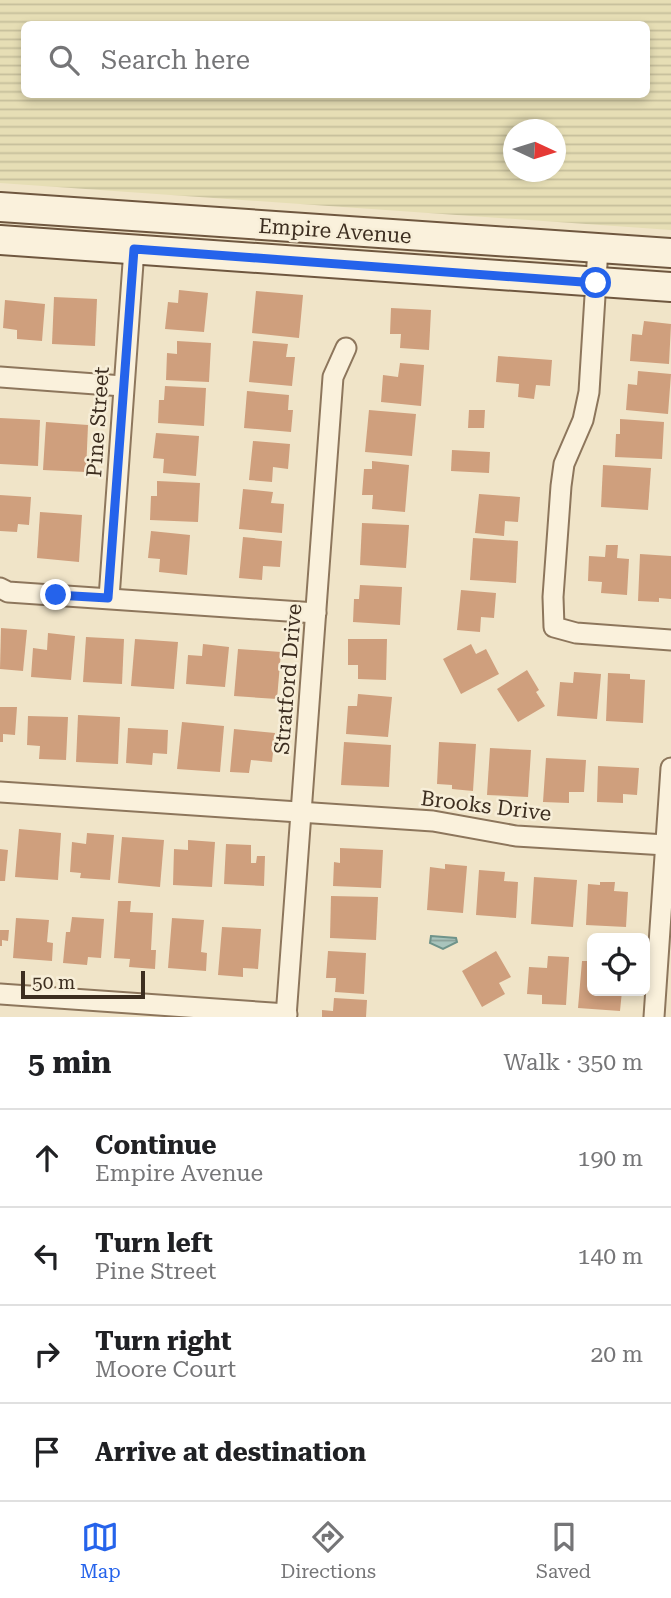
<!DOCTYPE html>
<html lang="en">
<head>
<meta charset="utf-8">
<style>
	:root { --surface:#fff; --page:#f6f6f6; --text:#202124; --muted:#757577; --line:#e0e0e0; --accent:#2563eb }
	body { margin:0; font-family:"Roboto Serif",serif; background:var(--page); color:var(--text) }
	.controls { position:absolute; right:21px; bottom:21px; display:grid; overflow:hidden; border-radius:10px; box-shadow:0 4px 10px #0003 }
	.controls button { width:63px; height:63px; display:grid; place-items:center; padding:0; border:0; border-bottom:2px solid var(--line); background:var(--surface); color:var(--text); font:35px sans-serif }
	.compass { position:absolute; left:503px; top:119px; width:63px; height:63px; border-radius:50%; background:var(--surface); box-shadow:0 4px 10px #0003; rotate:94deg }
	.scale { position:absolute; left:21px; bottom:18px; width:124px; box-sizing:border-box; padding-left:7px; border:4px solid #3d2e20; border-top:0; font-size:19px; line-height:24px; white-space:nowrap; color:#3d2e20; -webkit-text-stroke:5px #f7eed8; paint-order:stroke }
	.stop { position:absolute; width:21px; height:21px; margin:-16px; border:5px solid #2563eb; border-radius:50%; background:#fff }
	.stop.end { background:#2563eb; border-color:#fff; box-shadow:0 2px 7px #0008 }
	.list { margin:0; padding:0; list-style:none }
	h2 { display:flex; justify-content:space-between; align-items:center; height:91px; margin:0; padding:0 28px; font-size:30px }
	h2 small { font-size:23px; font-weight:400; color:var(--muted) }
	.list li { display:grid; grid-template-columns:46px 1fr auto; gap:21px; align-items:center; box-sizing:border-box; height:98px; padding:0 28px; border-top:2px solid var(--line) }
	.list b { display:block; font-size:26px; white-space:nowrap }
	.list p { margin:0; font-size:23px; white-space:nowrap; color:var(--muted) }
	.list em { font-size:23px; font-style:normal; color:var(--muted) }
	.icon { flex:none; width:38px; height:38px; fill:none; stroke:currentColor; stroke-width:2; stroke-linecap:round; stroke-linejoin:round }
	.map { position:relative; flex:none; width:671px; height:1017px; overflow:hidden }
	.search { position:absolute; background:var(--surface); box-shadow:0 4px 10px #0003; left:21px; right:21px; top:21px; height:77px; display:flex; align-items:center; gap:18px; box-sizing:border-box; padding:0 24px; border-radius:10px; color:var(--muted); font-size:26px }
	.sheet { height:483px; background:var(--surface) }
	nav { display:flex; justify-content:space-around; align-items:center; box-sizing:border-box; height:98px; border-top:2px solid var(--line); background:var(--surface); font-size:19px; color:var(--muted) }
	nav a { display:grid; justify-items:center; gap:4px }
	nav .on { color:var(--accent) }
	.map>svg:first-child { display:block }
	.farmland { fill:url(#farmland-rules); fill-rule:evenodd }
	.water { fill:url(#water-rules); stroke:#6f938a; stroke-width:2 }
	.building { fill:#cf9f7d }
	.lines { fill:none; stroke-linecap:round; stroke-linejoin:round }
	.street-casing { stroke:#8d765c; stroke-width:23 }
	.secondary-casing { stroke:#6f573f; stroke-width:32 }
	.street { stroke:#faf1dc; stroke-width:19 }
	.secondary { stroke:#faf1dc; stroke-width:28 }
	.route { stroke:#2563eb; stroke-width:9 }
	.labels { text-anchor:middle; stroke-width:5; stroke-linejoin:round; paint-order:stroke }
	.street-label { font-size:21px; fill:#3d2e20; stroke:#f7eed8 }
</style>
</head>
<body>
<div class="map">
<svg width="671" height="1017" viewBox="0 0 671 1017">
	<defs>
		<pattern id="farmland-rules" width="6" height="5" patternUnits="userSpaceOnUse" patternTransform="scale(1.75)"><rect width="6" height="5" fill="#e6deb5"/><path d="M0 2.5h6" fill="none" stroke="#c6bf9b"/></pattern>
		<pattern id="water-rules" width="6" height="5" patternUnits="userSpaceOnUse" patternTransform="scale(1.75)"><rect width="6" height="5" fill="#a9c4bc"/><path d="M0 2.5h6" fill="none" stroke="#8ba098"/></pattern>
	</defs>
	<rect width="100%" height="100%" fill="#f0e4c8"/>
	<path class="farmland" d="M0 0H671V230L0 183ZM646 24V94H24V24ZM514 130H556V172H514Z"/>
	<path class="water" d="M431 936 456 938 457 942 443 949 430 943Z"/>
	<g class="building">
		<path d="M179 290 208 293 204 332 165 329 168 302 178 303Z"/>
		<path d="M256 291 303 295 299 338 252 333Z"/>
		<path d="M54 297 97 299 95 346 52 344Z"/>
		<path d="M5 300 45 304 42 341 17 339V330L3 328Z"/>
		<path d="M391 308 431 310 429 350 400 348 401 334H390Z"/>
		<path d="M644 321 671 324 669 364 630 361 632 334 642 335Z"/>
		<path d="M177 341 211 343 209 382 166 380 167 353 177 354Z"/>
		<path d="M253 341 288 344 286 357H295L292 386 249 382Z"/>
		<path d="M498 356 552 360 550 386 536 385 534 399 518 397 519 384 496 382Z"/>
		<path d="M400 363 424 365 421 406 381 402 383 375 398 377Z"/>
		<path d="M638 371 671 374 668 414 626 410 628 384 637 385Z"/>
		<path d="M165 386 206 388 204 426 158 423 159 400H164Z"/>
		<path d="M247 391 289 395 288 410H293L291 432 244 428Z"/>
		<path d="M369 410 416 414 412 456 365 452Z"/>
		<path d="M469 410H485L484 428H468Z"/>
		<path d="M0 418 40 420 38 466 0 464Z"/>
		<path d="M620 419 664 422 662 459 615 457 616 434H620Z"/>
		<path d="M46 422 88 425 86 472 43 470Z"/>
		<path d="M156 433 199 436 196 476 163 473 164 459 153 458Z"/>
		<path d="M253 441 290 444 288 469 273 467 272 482 249 480Z"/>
		<path d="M452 450 490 452 489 473 451 471Z"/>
		<path d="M372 461 409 465 405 512 372 509 373 495H362L364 469H372Z"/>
		<path d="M603 465 651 468 648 510 601 507Z"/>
		<path d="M157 481 200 483 198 522 150 520 151 496H157Z"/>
		<path d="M243 489 273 492 271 503 284 504 282 533 239 529Z"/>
		<path d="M479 494 520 497 518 522 505 521 504 536 475 533Z"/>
		<path d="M0 495 31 497 29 525 18 524 17 532 0 531Z"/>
		<path d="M40 512 82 515 79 562 37 558Z"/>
		<path d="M362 523 409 525 406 568 360 565Z"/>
		<path d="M151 531 190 535 187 575 159 572 160 559 148 558Z"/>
		<path d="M243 537 282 541 280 567 263 566 262 580 239 578Z"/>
		<path d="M473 538 518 541 516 583 470 580Z"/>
		<path d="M606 545H618L617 558 629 559 627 595 601 593 602 582 588 581 589 556 605 557Z"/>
		<path d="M640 554 671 556V599L659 598V602L638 601Z"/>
		<path d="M360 585 402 587 400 625 353 622 354 599H359Z"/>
		<path d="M461 590 496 593 494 618 481 617 480 632 457 630Z"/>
		<path d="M1 628 27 630 23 671 0 669Z"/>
		<path d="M48 633 75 636 71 680 31 677 33 648 47 650Z"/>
		<path d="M86 637 124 639 122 684 83 682Z"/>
		<path d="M135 639 178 642 174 689 131 686Z"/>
		<path d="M348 639H387L386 680 358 679V665H348Z"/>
		<path d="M203 644 229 647 225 687 186 684 188 655 202 656Z"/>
		<path d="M471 644 476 654 486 649 499 674 461 694 443 659Z"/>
		<path d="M238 649 281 652 277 699 234 696Z"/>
		<path d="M527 670 539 690 536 692 545 706 518 722 497 689Z"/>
		<path d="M574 672 601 674 597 719 557 716 560 682 573 683Z"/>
		<path d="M608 673 630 674V679L645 680 643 723 606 721Z"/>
		<path d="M358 694 392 697 388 737 346 734 348 706H357Z"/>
		<path d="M0 707H17L15 735 3 734V742H0Z"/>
		<path d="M78 715 120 717 118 764 76 762Z"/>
		<path d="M28 716 68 717 66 760 39 759 40 746 27 745Z"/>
		<path d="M182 722 224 726 220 772 177 769Z"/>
		<path d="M128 728 168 730 167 754 153 753 152 765 126 763Z"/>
		<path d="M234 729 275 733 272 762 251 760 249 773 230 772Z"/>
		<path d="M344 742 391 745 389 787 341 785Z"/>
		<path d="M439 742 476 744 473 791 452 789V785L437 784Z"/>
		<path d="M490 748 531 750 528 797 487 795Z"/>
		<path d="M546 758 586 760 584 792H569V803L543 802Z"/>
		<path d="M598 766 639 768 637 795 623 794V803L597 802Z"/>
		<path d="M19 829 61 833 58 880 15 877Z"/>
		<path d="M87 833 114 835 110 880 80 878 81 873 70 872 72 842 86 844Z"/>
		<path d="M122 837 164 840 160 887 118 883Z"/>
		<path d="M188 840 215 842 212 887 173 885 174 849 188 850Z"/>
		<path d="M226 844 251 845V863H256L257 856H265L264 886 224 884Z"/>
		<path d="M340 848 383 850 381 888 333 886 334 862 340 863Z"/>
		<path d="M0 849 8 850 5 881H0Z"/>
		<path d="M445 864 467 866 463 913 427 910 430 867 445 869Z"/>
		<path d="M479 870 505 872 504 881 518 882 516 918 476 915Z"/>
		<path d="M534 877 577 880 573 927 531 924Z"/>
		<path d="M600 882H615L614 891 628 892 626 927 586 925 588 884 600 885Z"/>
		<path d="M331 896 378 897 376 940 330 938Z"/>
		<path d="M118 901H131L130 912 153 913 151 950H156L155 969 129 967 130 959 114 958Z"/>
		<path d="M72 917 104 919 101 958 88 957 87 965 63 963 66 932H70Z"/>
		<path d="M16 918 49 920 47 942 53 943 52 961 13 958Z"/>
		<path d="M172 918 204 920 201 952 207 953 206 971 168 968Z"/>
		<path d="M222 927 261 929 258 969 243 968V977L218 975Z"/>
		<path d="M0 930H9L8 941 2 940V946H0Z"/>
		<path d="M328 951 366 953 364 994 335 992 336 978H326Z"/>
		<path d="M496 951 511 977 499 983 505 994 482 1007 462 971Z"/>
		<path d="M548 956 569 957 566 1005 542 1004V995L527 994 529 967 547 968Z"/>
		<path d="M582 961H592V991H622L620 1011 578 1008Z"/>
		<path d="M334 998 367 1000 366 1017H322V1010L333 1011Z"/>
	</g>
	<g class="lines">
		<defs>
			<g id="street">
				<path d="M598 248 589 392 583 420 564 464 561 486 553 597 554 627 576 633 671 640"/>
				<path d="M0 377 123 386"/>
				<path d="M0 588 8 592 316 613"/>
				<path d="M109 598 134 249"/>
				<path d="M0 792 433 821 516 836 666 845"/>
				<path d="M0 994 287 1014"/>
				<path d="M286 1017 333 377 346 348"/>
				<path d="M654 1017 671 768"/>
			</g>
			<g id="secondary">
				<path d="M0 207 671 253"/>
				<path d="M0 240 671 287"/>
			</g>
		</defs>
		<use href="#street" class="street-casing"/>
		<use href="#secondary" class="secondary-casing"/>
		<use href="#street" class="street"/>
		<use href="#secondary" class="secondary"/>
	</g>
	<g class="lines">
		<path class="route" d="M56 595 108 598 134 249 596 283"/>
	</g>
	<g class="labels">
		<g class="street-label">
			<text transform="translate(335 231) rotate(4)" y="7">Empire Avenue</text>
			<text transform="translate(98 422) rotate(-86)" y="7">Pine Street</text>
			<text transform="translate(288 679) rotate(-85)" y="7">Stratford Drive</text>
			<text transform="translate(486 806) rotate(7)" y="7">Brooks Drive</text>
		</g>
	</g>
</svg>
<div class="controls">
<button><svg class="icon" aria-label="locate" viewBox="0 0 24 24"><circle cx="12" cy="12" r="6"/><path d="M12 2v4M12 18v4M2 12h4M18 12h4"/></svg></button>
</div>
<svg class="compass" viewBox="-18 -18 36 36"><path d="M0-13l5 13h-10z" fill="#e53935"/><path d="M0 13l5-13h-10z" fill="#757577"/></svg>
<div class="scale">50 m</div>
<div class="stop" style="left:596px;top:283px"></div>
<div class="stop end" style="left:56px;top:595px"></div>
<div class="search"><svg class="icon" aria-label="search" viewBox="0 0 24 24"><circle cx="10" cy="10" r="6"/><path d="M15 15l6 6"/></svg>Search here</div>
</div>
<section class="sheet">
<h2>5 min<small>Walk · 350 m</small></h2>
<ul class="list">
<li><svg class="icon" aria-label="ahead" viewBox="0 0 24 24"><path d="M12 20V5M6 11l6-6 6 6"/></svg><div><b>Continue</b><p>Empire Avenue</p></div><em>190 m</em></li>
<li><svg class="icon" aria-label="left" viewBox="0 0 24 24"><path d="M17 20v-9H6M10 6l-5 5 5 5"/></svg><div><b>Turn left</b><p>Pine Street</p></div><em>140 m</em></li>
<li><svg class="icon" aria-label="right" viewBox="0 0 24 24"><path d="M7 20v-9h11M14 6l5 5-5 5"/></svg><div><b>Turn right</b><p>Moore Court</p></div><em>20 m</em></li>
<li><svg class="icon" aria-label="arrive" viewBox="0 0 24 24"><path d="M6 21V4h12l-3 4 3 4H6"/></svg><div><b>Arrive at destination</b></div></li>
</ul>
</section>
<nav>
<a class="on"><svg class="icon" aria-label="map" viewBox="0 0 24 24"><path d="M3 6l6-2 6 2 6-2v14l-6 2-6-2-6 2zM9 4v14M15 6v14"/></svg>Map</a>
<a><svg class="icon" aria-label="directions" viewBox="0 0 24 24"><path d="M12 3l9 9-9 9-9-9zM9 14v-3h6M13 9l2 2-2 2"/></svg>Directions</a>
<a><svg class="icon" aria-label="saved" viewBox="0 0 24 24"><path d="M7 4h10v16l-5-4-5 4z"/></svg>Saved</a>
</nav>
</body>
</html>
